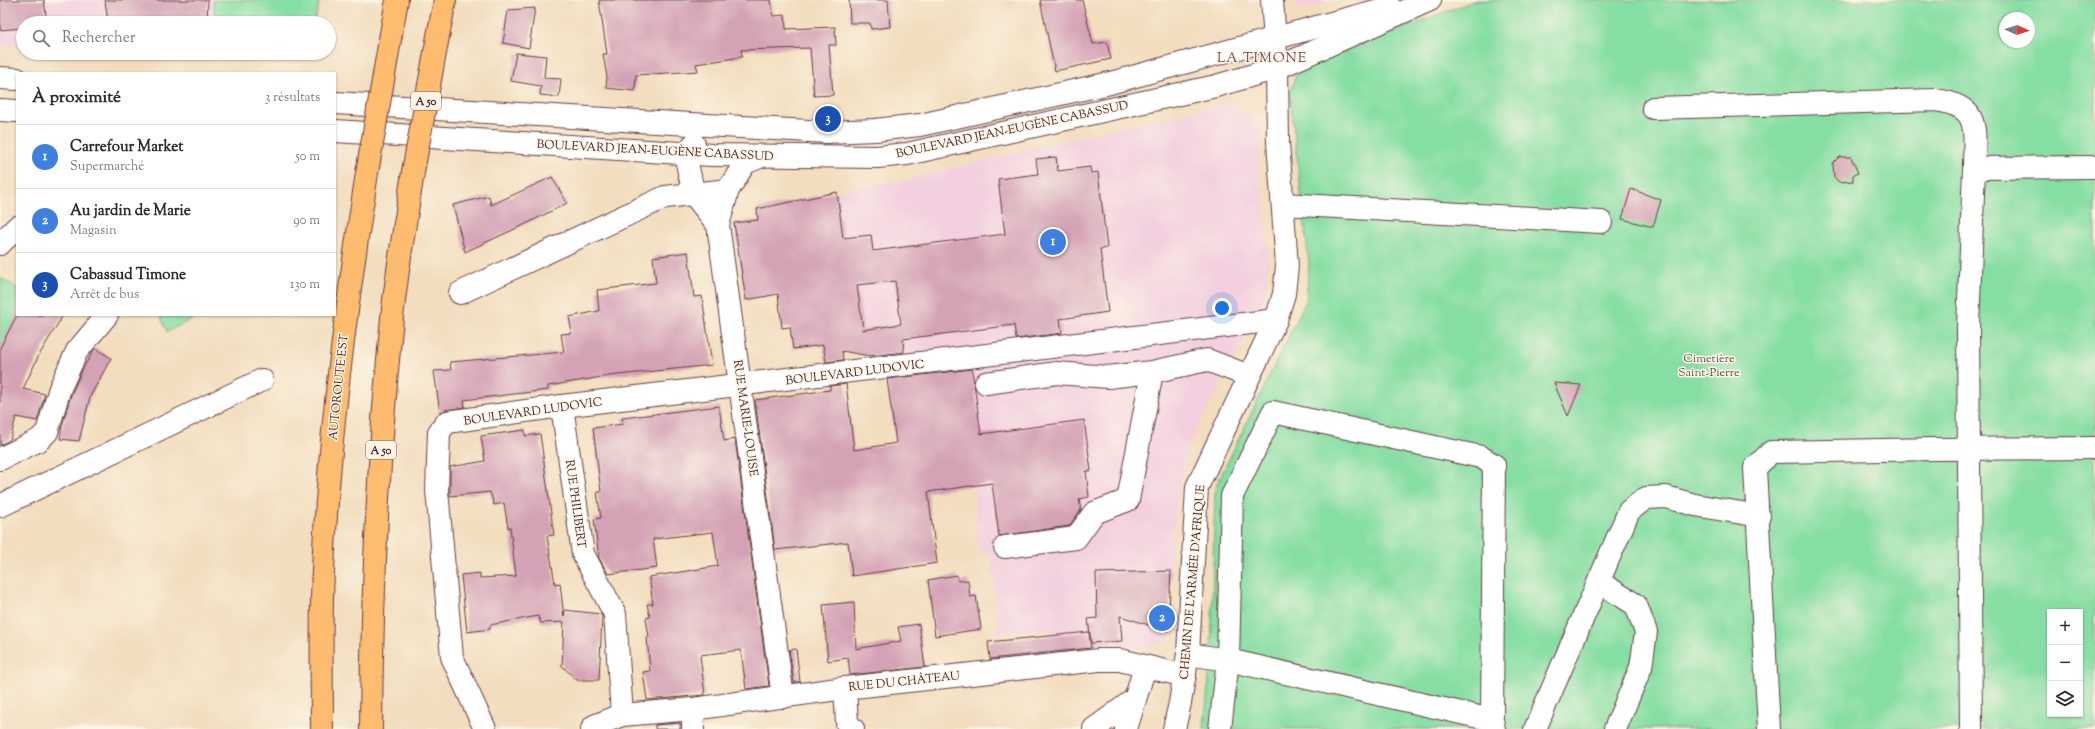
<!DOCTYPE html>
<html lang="fr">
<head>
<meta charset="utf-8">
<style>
	:root { --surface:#fff; --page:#f7f7f7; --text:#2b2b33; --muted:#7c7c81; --line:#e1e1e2; --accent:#1f6fb2 }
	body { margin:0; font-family:"Sorts Mill Goudy",serif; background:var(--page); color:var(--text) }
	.controls { position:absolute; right:12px; bottom:12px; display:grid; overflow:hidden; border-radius:0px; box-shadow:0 1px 3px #0004 }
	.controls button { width:36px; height:36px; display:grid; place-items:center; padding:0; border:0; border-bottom:1px solid var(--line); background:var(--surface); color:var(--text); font:20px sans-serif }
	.compass { position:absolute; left:1999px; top:12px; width:36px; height:36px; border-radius:50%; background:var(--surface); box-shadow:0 1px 3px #0004; rotate:93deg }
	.you { position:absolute; left:1222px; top:308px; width:14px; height:14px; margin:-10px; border:3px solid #fff; border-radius:50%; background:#1a73e8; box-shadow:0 0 0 6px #1a73e833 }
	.badge { display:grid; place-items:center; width:26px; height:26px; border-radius:50%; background:var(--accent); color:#fff; font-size:13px; font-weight:700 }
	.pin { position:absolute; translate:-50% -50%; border:2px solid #fff; box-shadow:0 1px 4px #0006 }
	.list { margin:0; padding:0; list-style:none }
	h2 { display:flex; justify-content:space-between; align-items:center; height:52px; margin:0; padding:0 16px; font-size:17px }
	h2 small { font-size:13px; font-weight:400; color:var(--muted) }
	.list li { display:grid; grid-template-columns:26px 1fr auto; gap:12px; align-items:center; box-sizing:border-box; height:64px; padding:0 16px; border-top:1px solid var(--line) }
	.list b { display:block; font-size:15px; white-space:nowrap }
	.list p { margin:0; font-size:13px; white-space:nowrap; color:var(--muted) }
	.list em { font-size:13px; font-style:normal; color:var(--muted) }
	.icon { flex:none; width:22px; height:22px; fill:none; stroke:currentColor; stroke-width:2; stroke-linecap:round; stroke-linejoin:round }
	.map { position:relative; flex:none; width:2095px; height:729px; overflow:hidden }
	.search { position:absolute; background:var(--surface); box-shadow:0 1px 3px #0004; left:16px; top:16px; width:320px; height:44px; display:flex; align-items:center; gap:10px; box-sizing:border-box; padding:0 14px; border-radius:22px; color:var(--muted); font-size:15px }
	.panel { position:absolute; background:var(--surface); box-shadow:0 1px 3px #0004; left:16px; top:72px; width:320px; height:244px; border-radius:0px }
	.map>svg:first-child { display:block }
	.built { fill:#f3cfdf }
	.green { fill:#85dea3; stroke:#687e67; fill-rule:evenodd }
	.building { fill:#d4a2b5; fill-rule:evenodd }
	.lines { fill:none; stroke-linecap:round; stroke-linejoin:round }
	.minor-casing { stroke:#633c41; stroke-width:24 }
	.highway-casing { stroke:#633c41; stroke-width:24 }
	.minor { stroke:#fff; stroke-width:22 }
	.highway { stroke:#febc70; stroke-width:22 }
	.highway-bridge-casing { stroke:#633c41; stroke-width:24; stroke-linecap:butt }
	.highway-bridge { stroke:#febc70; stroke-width:22 }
	.labels { text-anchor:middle; stroke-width:3; stroke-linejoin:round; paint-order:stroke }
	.shield { fill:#fcf5e5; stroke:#7f5f63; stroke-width:1 }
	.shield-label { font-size:11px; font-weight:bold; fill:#4a1f2b }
	.street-label { font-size:12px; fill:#4a1f2b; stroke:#fcf5e5 }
	.park-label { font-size:12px; fill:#5c584f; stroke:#fcf5e5 }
	.quarter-label { font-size:14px; letter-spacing:1px; fill:#7a4d5b; stroke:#fcf5e5 }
</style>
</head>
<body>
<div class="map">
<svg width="2095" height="729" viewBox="0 0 2095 729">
	<rect width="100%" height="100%" fill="#fcf5e5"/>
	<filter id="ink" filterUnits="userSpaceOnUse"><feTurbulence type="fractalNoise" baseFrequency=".025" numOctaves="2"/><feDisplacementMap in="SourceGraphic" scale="8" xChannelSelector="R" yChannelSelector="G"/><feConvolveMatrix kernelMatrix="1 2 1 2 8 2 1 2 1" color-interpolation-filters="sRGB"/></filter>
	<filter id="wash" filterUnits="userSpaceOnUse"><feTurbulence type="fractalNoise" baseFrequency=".012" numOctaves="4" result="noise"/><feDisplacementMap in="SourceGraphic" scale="16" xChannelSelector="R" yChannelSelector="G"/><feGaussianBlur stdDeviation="0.9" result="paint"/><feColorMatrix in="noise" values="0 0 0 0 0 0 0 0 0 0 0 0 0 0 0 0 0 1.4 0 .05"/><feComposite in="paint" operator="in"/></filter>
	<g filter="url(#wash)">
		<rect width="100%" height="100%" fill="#f2ddbe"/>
		<g class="built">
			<path d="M0 0H320L314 23H23V45L0 46Z"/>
			<path d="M1291 0H1332L1306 9Z"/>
			<path d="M1231 103 1260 124 1259 184 1263 189 1269 265 1264 301 1192 439 1184 460 1173 527 1167 644 1157 642 1155 647 1055 658 1051 628 998 634 991 553 979 554 973 486 903 495 884 360 858 354 850 295 816 290 804 199 874 184 909 180 1095 133Z"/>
		</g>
		<g class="green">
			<path d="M213 0H320L314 23H216Z"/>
			<path d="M1476 0H2095V729H1204L1211 658 1215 488 1306 301 1309 264 1290 94 1296 75 1300 68ZM2005 18H2029V42H2005ZM2050 612H2080V714H2050Z"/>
			<path d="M1 278 17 288V315L0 348Z"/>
			<path d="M160 315H200L167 332Z"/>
		</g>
		<g id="blocks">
			<g class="building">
				<path d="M0 0H44L47 23H22L23 28 0 30Z"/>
				<path d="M105 0H208L207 23H108Z"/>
				<path d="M599 0H771L773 16 785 15 786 29 835 27 836 45H829L833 95 814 96 810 48 741 50 742 57 696 64 698 71 636 75 635 91 606 88 607 77 603 54H607Z"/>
				<path d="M849 0H888L890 27 871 29 870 23H850Z"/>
				<path d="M1040 0H1082L1093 44 1107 42 1111 59 1055 71Z"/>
				<path d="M535 8 529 48 503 43 508 10Z"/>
				<path d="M516 53 546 56 544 78 561 79 559 97 540 95 541 86 511 81Z"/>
				<path d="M1056 157 1058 171 1090 167 1091 173 1098 172 1107 248 1100 249 1108 312 1060 319 1062 333 1016 339 1014 325 903 339 904 352 870 356 842 351 843 360 826 362 823 345 793 349 790 327 782 328 778 294 746 300 734 223 758 220 757 209 837 192 843 238 871 235 873 251 1005 234 998 179 1038 174 1036 159ZM895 281 901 324 863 330 857 285Z"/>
				<path d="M1839 157H1851L1858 173 1853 175V181L1839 182 1834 177 1833 163Z"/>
				<path d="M552 177 567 203 528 223 465 252 453 205 489 196 491 205Z"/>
				<path d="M1631 189 1661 200 1653 227 1622 219Z"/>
				<path d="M688 252 694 297 702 296 712 365 608 376 548 386V390L464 400 465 407 445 410 440 413 434 371 451 370 450 362 564 352 561 334 572 333 569 317 599 311 597 290 656 283 653 257Z"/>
				<path d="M17 315H63L38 357 23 389 45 394 37 421 16 417 10 440 0 445V348Z"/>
				<path d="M95 348 111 358 90 397 79 441 60 439 62 426 71 395 82 370Z"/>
				<path d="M972 369 981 434 1084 420 1091 471H1086L1089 497 1079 499 1081 510 1069 526 999 536 992 483 928 492 937 563 852 576 848 542 775 550 755 400 830 390V386L846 384 854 450 896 443 887 379Z"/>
				<path d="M1554 383 1581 385 1568 416Z"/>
				<path d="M719 406 724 441 735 439 769 686 746 689 741 650 700 655 705 695 647 700 643 672 650 671 647 637H649L646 618 650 617 647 604H653L649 577 718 566 713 532 653 539 657 568 608 574 599 558 594 519 601 518 597 492H601L593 428 623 424 622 418Z"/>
				<path d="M525 430V436L540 434 554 535 547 536 555 584 560 583 564 617 565 610 601 614 602 617 599 680H577L562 666 564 622 541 623 538 616 490 625V629L467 632 461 575 480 573V578L516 576 510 527 508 528 504 503 494 505 490 492 450 496V467L485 461 481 436Z"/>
				<path d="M1171 571 1168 631 1120 616 1122 641 1091 643 1088 619 1097 618 1096 573Z"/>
				<path d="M957 575 958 581 968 580 970 597 976 596 981 629 935 636 928 580Z"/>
				<path d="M854 602 856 649 901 641 898 627 919 624 925 667 850 675 848 658 828 661 823 605Z"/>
				<path d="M1089 632 1091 648 990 659 988 642Z"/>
				<path d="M796 649 800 682H794L789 650Z"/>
				<path d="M680 723V729H655V725Z"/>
			</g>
		</g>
	</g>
	<g filter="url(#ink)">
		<use href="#blocks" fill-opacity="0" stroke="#633c41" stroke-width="1"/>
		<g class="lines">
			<defs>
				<g id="minor">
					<path d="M0 78 17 79"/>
					<path d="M335 103 826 132 875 130 920 125 1110 83 1390 7"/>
					<path d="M1653 108 1935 100C1982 106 1974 129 1974 168"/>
					<path d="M0 110 17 111"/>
					<path d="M335 131 712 155 877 157 907 154 1216 86 1277 68 1430 0"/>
					<path d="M694 144 685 154 694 195 718 225"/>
					<path d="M762 156 745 163 728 190 718 225 783 697"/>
					<path d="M1283 204 1601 222"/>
					<path d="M0 244 17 227"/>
					<path d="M460 293 665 197 728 190"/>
					<path d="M986 383 1057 373 1108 377 1152 372"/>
					<path d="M562 406 583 554 615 614 622 715"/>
					<path d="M0 459 39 440 47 432 60 388 77 351 107 315"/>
					<path d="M0 506 262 380"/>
					<path d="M1005 547 1076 538 1094 513 1128 500 1152 372 1207 360 1249 376"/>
					<path d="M1599 582 1636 605 1646 632 1641 667 1615 729"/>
					<path d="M1188 654 1228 660 1492 720"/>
					<path d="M845 688 847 723 853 729"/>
					<path d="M485 729 452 657 437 490 439 432 447 422 562 406 1276 320"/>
					<path d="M592 729 594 726 622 715 693 709 845 688 1099 660H1120L1185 676"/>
					<path d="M693 729V709"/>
					<path d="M1094 729 1135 699"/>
					<path d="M1126 729 1145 667"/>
					<path d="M1174 729 1180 703 1188 654 1197 487 1276 320 1284 294 1287 266 1278 142 1277 68 1272 0"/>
					<path d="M1220 729 1228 660 1232 496 1273 412 1481 457 1494 465 1492 720 1494 729"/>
					<path d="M1535 729 1629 511 1646 498 1666 497 1695 505 1759 516"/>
					<path d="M1769 729 1755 468 1771 452 1936 449 2095 448"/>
					<path d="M1971 729 1968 328 1974 168 2095 167"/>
				</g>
				<g id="highway">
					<path d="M439 31 445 0"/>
					<path d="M391 34 397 0"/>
					<path d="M322 729C322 686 321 642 322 599 326 456 345 314 367 173"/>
					<path d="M371 729C372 592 378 455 392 318 397 269 406 220 413 172"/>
				</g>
			</defs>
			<use href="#minor" class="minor-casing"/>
			<use href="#highway" class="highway-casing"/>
			<use href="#minor" class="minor"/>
			<use href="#highway" class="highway"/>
			<defs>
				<g id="highway-bridge">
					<path d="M413 172 439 31"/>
					<path d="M367 173 391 34"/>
				</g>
			</defs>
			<use href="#highway-bridge" class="highway-bridge-casing"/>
			<use href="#highway-bridge" class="highway-bridge"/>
		</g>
	</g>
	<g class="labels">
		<g class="shield">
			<rect x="411" y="92" width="30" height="18" rx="3"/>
			<rect x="366" y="441" width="30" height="18" rx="3"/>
		</g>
		<g class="shield-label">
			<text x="426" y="105">A 50</text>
			<text x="381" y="454">A 50</text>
		</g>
		<g class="street-label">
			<text transform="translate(1012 129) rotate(-12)" y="4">BOULEVARD JEAN-EUGÈNE CABASSUD</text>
			<text transform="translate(655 150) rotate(3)" y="4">BOULEVARD JEAN-EUGÈNE CABASSUD</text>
			<text transform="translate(855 372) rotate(-7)" y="4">BOULEVARD LUDOVIC</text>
			<text transform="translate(338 387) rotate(-84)" y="4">AUTOROUTE EST</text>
			<text transform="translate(533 411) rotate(-8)" y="4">BOULEVARD LUDOVIC</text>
			<text transform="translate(746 418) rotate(82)" y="4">RUE MARIE-LOUISE</text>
			<text transform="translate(576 504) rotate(82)" y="4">RUE PHILIBERT</text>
			<text transform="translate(1192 582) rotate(-85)" y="4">CHEMIN DE L'ARMÉE D'AFRIQUE</text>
			<text transform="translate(904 681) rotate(-6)" y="4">RUE DU CHÂTEAU</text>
		</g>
		<g class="park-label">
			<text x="1709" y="362">Cimetière<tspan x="1709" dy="14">Saint-Pierre</tspan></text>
		</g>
		<g class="quarter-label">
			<text x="1262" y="62">LA TIMONE</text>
		</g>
	</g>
</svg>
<div class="controls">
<button>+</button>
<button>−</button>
<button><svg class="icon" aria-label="layers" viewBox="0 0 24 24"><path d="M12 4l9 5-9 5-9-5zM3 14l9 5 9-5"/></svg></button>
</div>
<svg class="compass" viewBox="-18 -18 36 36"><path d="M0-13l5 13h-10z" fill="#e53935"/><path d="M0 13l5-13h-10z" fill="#7c7c81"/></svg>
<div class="you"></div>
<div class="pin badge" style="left:1053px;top:242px;background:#3f7fe0">1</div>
<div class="pin badge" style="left:1162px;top:618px;background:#3f7fe0">2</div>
<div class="pin badge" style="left:828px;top:119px;background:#1a4fb4">3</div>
<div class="search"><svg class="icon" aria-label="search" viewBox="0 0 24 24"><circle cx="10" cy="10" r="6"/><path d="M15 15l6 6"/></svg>Rechercher</div>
<section class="panel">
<h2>À proximité<small>3 résultats</small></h2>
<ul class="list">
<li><span class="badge" style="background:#3f7fe0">1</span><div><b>Carrefour Market</b><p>Supermarché</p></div><em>50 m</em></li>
<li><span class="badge" style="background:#3f7fe0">2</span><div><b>Au jardin de Marie</b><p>Magasin</p></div><em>90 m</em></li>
<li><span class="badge" style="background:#1a4fb4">3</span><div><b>Cabassud Timone</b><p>Arrêt de bus</p></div><em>130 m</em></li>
</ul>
</section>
</div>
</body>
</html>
